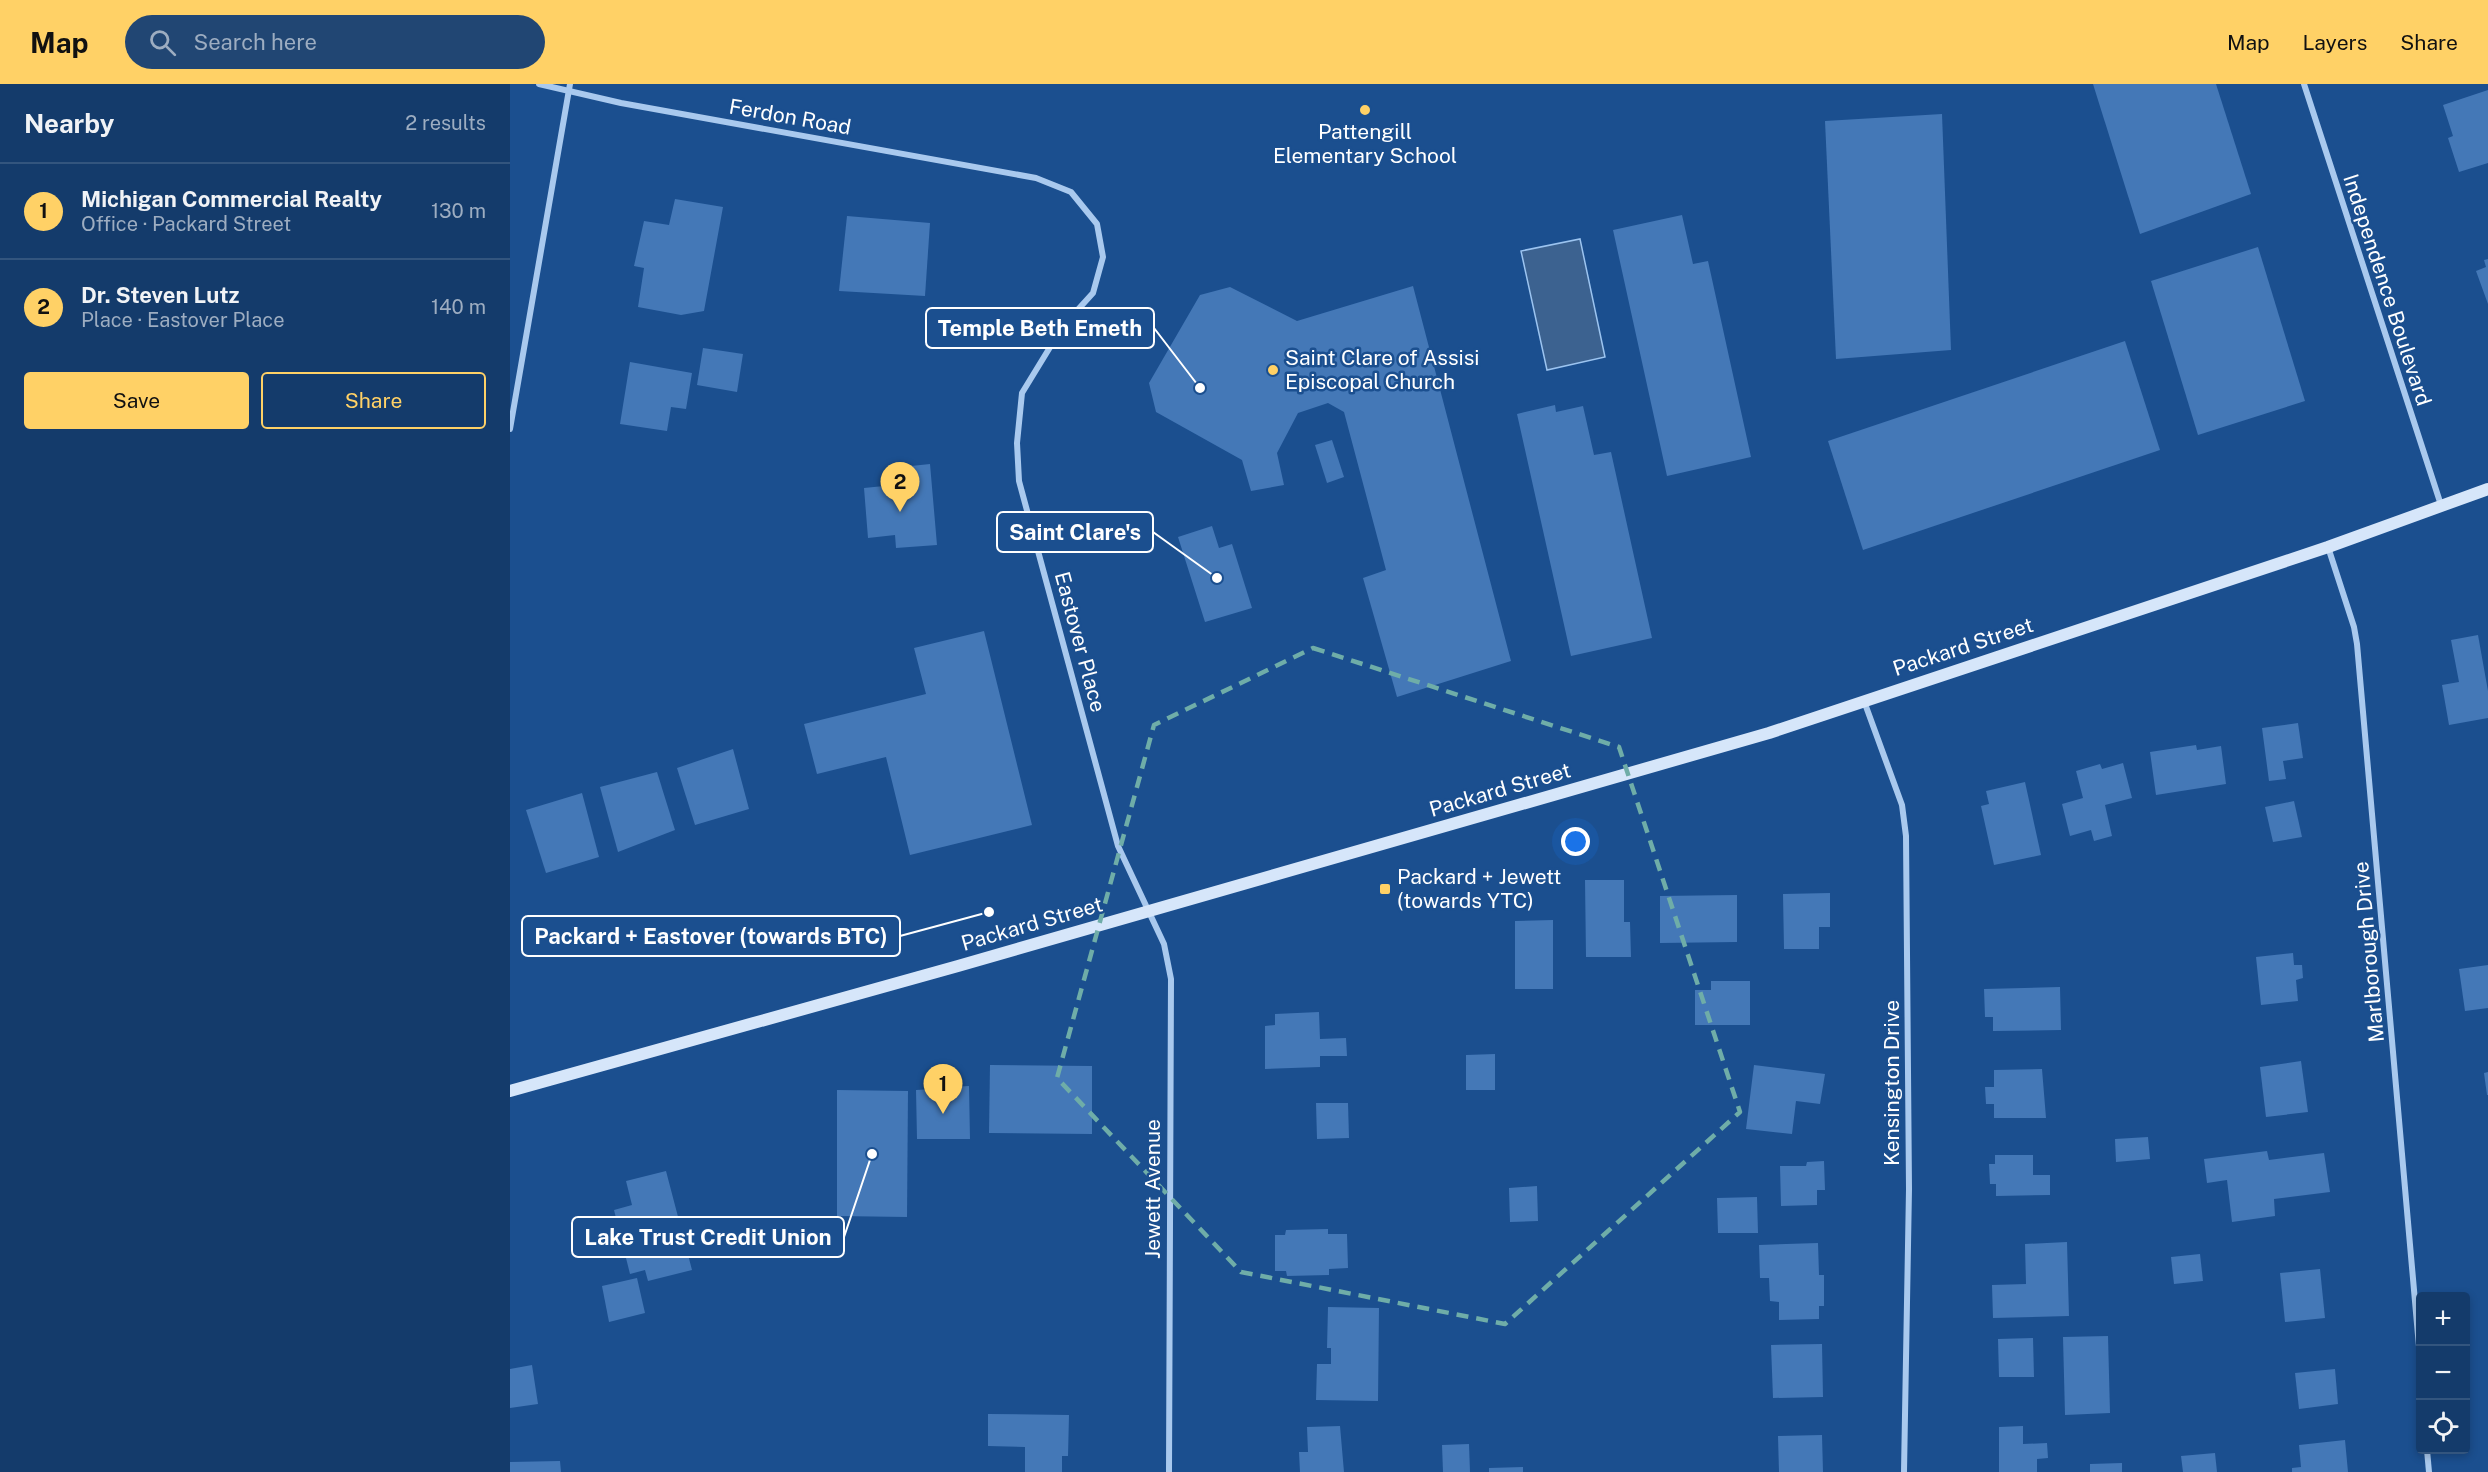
<!DOCTYPE html>
<html lang="en">
<head>
<meta charset="utf-8">
<style>
	:root { --surface:#143b6b; --page:#214673; --text:#f1f3f6; --muted:#9dadc1; --line:#33557e; --accent:#ffd166 }
	body { margin:0; font-family:"Public Sans",sans-serif; background:var(--page); color:var(--text) }
	.controls { position:absolute; right:18px; bottom:18px; display:grid; overflow:hidden; border-radius:6px; box-shadow:0 3px 9px #0003 }
	.controls button { width:54px; height:54px; display:grid; place-items:center; padding:0; border:0; border-bottom:2px solid var(--line); background:var(--surface); color:var(--text); font:30px sans-serif }
	.you { position:absolute; left:1066px; top:758px; width:21px; height:21px; margin:-15px; border:4px solid #fff; border-radius:50%; background:#1a73e8; box-shadow:0 0 0 9px #1a73e833 }
	.badge { display:grid; place-items:center; width:39px; height:39px; border-radius:50%; background:var(--accent); color:#111; font-size:20px; font-weight:700 }
	.pin { position:absolute; translate:-50% -50px; filter:drop-shadow(0 2px 3px #0008) }
	.pin::after { content:''; position:absolute; top:32px; width:21px; height:18px; background:inherit; clip-path:polygon(0 0,100% 0,50% 100%) }
	.list { margin:0; padding:0; list-style:none }
	h2 { display:flex; justify-content:space-between; align-items:center; height:78px; margin:0; padding:0 24px; font-size:26px }
	h2 small { font-size:20px; font-weight:400; color:var(--muted) }
	.list li { display:grid; grid-template-columns:39px 1fr auto; gap:18px; align-items:center; box-sizing:border-box; height:96px; padding:0 24px; border-top:2px solid var(--line) }
	.list b { display:block; font-size:22px; white-space:nowrap }
	.list p { margin:0; font-size:20px; white-space:nowrap; color:var(--muted) }
	.list em { font-size:20px; font-style:normal; color:var(--muted) }
	.actions { display:flex; gap:12px; padding:18px 24px }
	.actions a { flex:1; padding:14px 0; border:2px solid var(--accent); border-radius:6px; text-align:center; font-size:21px; color:var(--accent) }
	.actions .main { background:var(--accent); color:#111 }
	.icon { flex:none; width:33px; height:33px; fill:none; stroke:currentColor; stroke-width:2; stroke-linecap:round; stroke-linejoin:round }
	.map { position:relative; flex:none; width:1978px; height:1388px; overflow:hidden }
	header { display:flex; align-items:center; gap:36px; box-sizing:border-box; height:84px; padding:0 30px; background:var(--accent); color:#111 }
	header strong { font-size:28px }
	nav { display:flex; gap:33px; margin-inline-start:auto; font-size:21px }
	.search { width:420px; height:54px; background:var(--page); display:flex; align-items:center; gap:15px; box-sizing:border-box; padding:0 21px; border-radius:33px; color:var(--muted); font-size:22px }
	main { display:flex }
	aside { flex:1; background:var(--surface) }
	.map>svg:first-child { display:block }
	.water { fill:#3c6290; stroke:#9cc4f0; stroke-width:1.5 }
	.building { fill:#4478b7 }
	.lines { fill:none; stroke-linecap:round; stroke-linejoin:round }
	.minor { stroke:#a9c9ee; stroke-width:6 }
	.secondary { stroke:#d6e6fa; stroke-width:12 }
	.marked { fill:none; stroke:#6fada8; stroke-width:4.5; stroke-dasharray:12 8; stroke-linejoin:round }
	.poi-dot { fill:#ffd166; stroke:#1b4f8f; stroke-width:2 }
	.labels { text-anchor:middle; stroke-width:5; stroke-linejoin:round; paint-order:stroke }
	.street-label { font-size:21px; fill:#fff; stroke:#1b4f8f }
	.poi-label { font-size:21px; fill:#fff; stroke:#1b4f8f; text-anchor:start }
	.leader { fill:none; stroke:#fff; stroke-width:2 }
	.callout-dot { fill:#fff; stroke:#1b4f8f; stroke-width:2 }
	.callout { fill:#1b4f8f; stroke:#fff; stroke-width:2 }
	.callout-label { font-size:22px; text-anchor:middle; font-weight:bold; fill:#fff }
</style>
</head>
<body>
<header>
<strong>Map</strong>
<div class="search"><svg class="icon" aria-label="search" viewBox="0 0 24 24"><circle cx="10" cy="10" r="6"/><path d="M15 15l6 6"/></svg>Search here</div>
<nav><a>Map</a><a>Layers</a><a>Share</a></nav>
</header>
<main>
<aside>
<h2>Nearby<small>2 results</small></h2>
<ul class="list">
<li><span class="badge">1</span><div><b>Michigan Commercial Realty</b><p>Office · Packard Street</p></div><em>130 m</em></li>
<li><span class="badge">2</span><div><b>Dr. Steven Lutz</b><p>Place · Eastover Place</p></div><em>140 m</em></li>
</ul>
<div class="actions"><a class="main">Save</a><a>Share</a></div>
</aside>
<div class="map">
<svg width="1978" height="1388" viewBox="0 0 1978 1388">
	<rect width="100%" height="100%" fill="#1b4f8f"/>
	<path class="water" d="M1070 155 1095 273 1037 286 1011 167Z"/>
	<g class="building">
		<path d="M1583 0H1706L1741 110 1630 150Z"/>
		<path d="M1978 6V79L1949 88 1938 54 1943 52 1933 21Z"/>
		<path d="M1432 30 1441 266 1326 275 1315 37Z"/>
		<path d="M165 115 213 123 194 227 171 231 128 223 134 184 124 182 134 137 159 141Z"/>
		<path d="M1172 131 1183 180 1198 177 1241 373 1157 392 1103 146Z"/>
		<path d="M337 132 420 139 415 212 329 207Z"/>
		<path d="M1748 163 1795 317 1688 351 1641 197Z"/>
		<path d="M1978 175V220L1966 187 1976 183 1974 176Z"/>
		<path d="M903 202 1001 577 887 613 853 494 876 486 834 328 818 319 788 329 767 369 774 401 741 407 732 376 646 328 639 299 690 211 720 203 787 237Z"/>
		<path d="M1615 257 1650 366 1353 466 1318 357Z"/>
		<path d="M193 264 233 270 227 308 187 301Z"/>
		<path d="M120 278 182 289 176 325 161 323 157 347 110 340Z"/>
		<path d="M1045 321 1046 328 1073 322 1084 371 1101 368 1142 554 1061 572 1007 330Z"/>
		<path d="M822 356 834 393 817 399 805 361Z"/>
		<path d="M420 380 427 461 386 464 385 451 358 454 354 404 384 401 382 384Z"/>
		<path d="M702 442 709 464 722 460 742 524 695 538 668 453Z"/>
		<path d="M474 547 522 741 400 771 376 673 307 690 294 640 416 610 404 564Z"/>
		<path d="M1968 551 1978 607V634L1939 641 1932 601 1949 598 1941 556Z"/>
		<path d="M1788 639 1793 674 1773 677 1776 695 1759 697 1752 644Z"/>
		<path d="M1686 661 1687 666 1711 662 1716 700 1646 711 1640 668Z"/>
		<path d="M223 665 239 725 185 741 167 684Z"/>
		<path d="M1613 679 1622 714 1595 721 1602 752 1584 757 1581 746 1560 752 1552 720 1573 714 1566 687 1590 680 1592 685Z"/>
		<path d="M147 688 165 746 108 768 90 703Z"/>
		<path d="M1515 698 1531 771 1484 781 1471 722 1479 720 1476 707Z"/>
		<path d="M72 709 89 773 36 789 16 726Z"/>
		<path d="M1784 717 1792 753 1763 758 1755 723Z"/>
		<path d="M1075 796H1114V838H1120L1121 873H1076Z"/>
		<path d="M1320 809V843H1309V865H1274L1273 810Z"/>
		<path d="M1227 811V858L1150 859V812Z"/>
		<path d="M1043 836V905H1005V837Z"/>
		<path d="M1783 869 1784 881H1792L1793 894 1786 896 1788 917 1751 921 1746 873Z"/>
		<path d="M1978 881V924L1955 927 1949 885Z"/>
		<path d="M1201 897H1240V941H1185V906H1201Z"/>
		<path d="M1550 903 1551 946 1483 947V933H1475L1474 905Z"/>
		<path d="M809 928 810 955 836 954 837 972H810V983L755 985V942L765 941V930Z"/>
		<path d="M985 970V1006H956V971Z"/>
		<path d="M1791 977 1798 1028 1756 1033 1750 983Z"/>
		<path d="M480 981 582 982V1050L479 1049Z"/>
		<path d="M1244 981 1315 990 1310 1020 1286 1017 1282 1050 1236 1045Z"/>
		<path d="M1532 985 1536 1034H1484V1020H1476L1475 1003H1484V986Z"/>
		<path d="M1978 988V1011H1977L1974 989Z"/>
		<path d="M423 992H440L441 1003 459 1002 460 1055H407L406 1006 423 1005Z"/>
		<path d="M327 1006 398 1007 397 1133 327 1132Z"/>
		<path d="M806 1019H838L839 1054 807 1055Z"/>
		<path d="M1638 1053 1640 1075 1606 1078 1605 1055Z"/>
		<path d="M1757 1067 1759 1076 1814 1069 1820 1108 1764 1115 1765 1132 1722 1138 1717 1096 1697 1099 1694 1075Z"/>
		<path d="M1485 1071H1523V1091H1540V1111L1486 1112V1100H1480L1479 1080H1485Z"/>
		<path d="M1314 1077 1315 1106H1307V1121L1271 1122 1270 1082H1296L1297 1078Z"/>
		<path d="M156 1087 182 1186 138 1197 135 1186 120 1190 104 1126 122 1121 116 1097Z"/>
		<path d="M1027 1102 1028 1137 1000 1138 999 1104Z"/>
		<path d="M1247 1113 1248 1149H1208L1207 1114Z"/>
		<path d="M818 1145V1150H837L838 1184 819 1185V1191L777 1192 776 1187H765V1151H775L776 1146Z"/>
		<path d="M1557 1158 1559 1232 1483 1234 1482 1201 1516 1200 1515 1160Z"/>
		<path d="M1308 1159 1309 1191H1314V1222H1309V1235L1269 1236V1218L1260 1217 1259 1194H1250L1249 1161Z"/>
		<path d="M1690 1170 1693 1197 1664 1200 1661 1173Z"/>
		<path d="M1810 1185 1815 1234 1775 1238 1770 1189Z"/>
		<path d="M127 1194 135 1229 99 1238 92 1202Z"/>
		<path d="M818 1223 869 1224 868 1317 806 1316 807 1280H821V1264H817Z"/>
		<path d="M1598 1252 1600 1329 1555 1331 1553 1253Z"/>
		<path d="M1523 1254 1524 1293H1489L1488 1255Z"/>
		<path d="M1312 1260 1313 1313 1263 1314 1261 1261Z"/>
		<path d="M22 1281 28 1320 0 1324V1285Z"/>
		<path d="M1825 1285 1828 1320 1789 1325 1785 1289Z"/>
		<path d="M478 1330 559 1331 558 1372H552V1388H515V1363L478 1362Z"/>
		<path d="M830 1342 834 1388H790L789 1368H798L797 1343Z"/>
		<path d="M1513 1342V1360L1537 1359 1538 1374 1527 1375V1388H1489V1343Z"/>
		<path d="M1312 1351 1313 1388H1269L1268 1352Z"/>
		<path d="M1835 1356 1838 1388H1782V1384L1791 1383 1789 1361Z"/>
		<path d="M959 1360 960 1388H933L932 1361Z"/>
		<path d="M1705 1369 1707 1388H1673L1671 1372Z"/>
		<path d="M50 1377 51 1388H0V1378Z"/>
		<path d="M1612 1379V1388H1580V1380Z"/>
		<path d="M1013 1383V1388H979V1384Z"/>
	</g>
	<g class="lines">
		<g class="minor">
			<path d="M29 0 111 19 526 94 561 108 587 140 593 173 583 209 553 242 512 309 507 359 509 397 608 762 654 860 661 895 659 1388"/>
			<path d="M1794 0 1931 421"/>
			<path d="M0 345 60 0"/>
			<path d="M1818 463 1844 543 1847 560 1910 1274"/>
			<path d="M1354 617 1392 721 1396 752 1399 1105 1394 1388"/>
			<path d="M1917 1366 1919 1388"/>
		</g>
		<path class="secondary" d="M0 1007 448 882 1259 649 1818 463 1978 405"/>
	</g>
	<path class="marked" d="M803 564 1109 663 1230 1028 995 1240 731 1188 547 994 644 641Z"/>
	<g class="poi-dot">
		<circle cx="855" cy="26" r="6"/>
		<circle cx="763" cy="286" r="6"/>
		<rect x="869" y="799" width="12" height="12" rx="3"/>
	</g>
	<g class="labels">
		<g class="street-label">
			<text transform="translate(280 33) rotate(10)" y="7">Ferdon Road</text>
			<text transform="translate(1877 206) rotate(72)" y="7">Independence Boulevard</text>
			<text transform="translate(570 558) rotate(75)" y="7">Eastover Place</text>
			<text transform="translate(1453 563) rotate(-18)" y="7">Packard Street</text>
			<text transform="translate(990 706) rotate(-16)" y="7">Packard Street</text>
			<text transform="translate(522 840) rotate(-16)" y="7">Packard Street</text>
			<text transform="translate(1859 868) rotate(-95)" y="7">Marlborough Drive</text>
			<text transform="translate(1382 999) rotate(-90)" y="7">Kensington Drive</text>
			<text transform="translate(643 1105) rotate(-90)" y="7">Jewett Avenue</text>
		</g>
		<g class="poi-label">
			<text x="855" y="55" text-anchor="middle">Pattengill<tspan x="855" dy="24">Elementary School</tspan></text>
			<text x="775" y="281">Saint Clare of Assisi<tspan x="775" dy="24">Episcopal Church</tspan></text>
			<text x="887" y="800">Packard + Jewett<tspan x="887" dy="24">(towards YTC)</tspan></text>
		</g>
	</g>
	<path class="leader" d="M690 304L644 244M707 494L643 448M479 828L390 852M362 1070L334 1153"/>
	<g class="callout-dot">
		<circle cx="690" cy="304" r="6"/>
		<circle cx="707" cy="494" r="6"/>
		<circle cx="479" cy="828" r="6"/>
		<circle cx="362" cy="1070" r="6"/>
	</g>
	<g class="callout">
		<rect x="416" y="224" width="228" height="40" rx="6"/>
		<rect x="487" y="428" width="156" height="40" rx="6"/>
		<rect x="12" y="832" width="378" height="40" rx="6"/>
		<rect x="62" y="1133" width="272" height="40" rx="6"/>
	</g>
	<g class="callout-label">
		<text x="530" y="252">Temple Beth Emeth</text>
		<text x="565" y="456">Saint Clare's</text>
		<text x="201" y="860">Packard + Eastover (towards BTC)</text>
		<text x="198" y="1161">Lake Trust Credit Union</text>
	</g>
</svg>
<div class="controls">
<button>+</button>
<button>−</button>
<button><svg class="icon" aria-label="locate" viewBox="0 0 24 24"><circle cx="12" cy="12" r="6"/><path d="M12 2v4M12 18v4M2 12h4M18 12h4"/></svg></button>
</div>
<div class="you"></div>
<div class="pin badge" style="left:433px;top:1030px">1</div>
<div class="pin badge" style="left:390px;top:428px">2</div>
</div>
</main>
</body>
</html>
